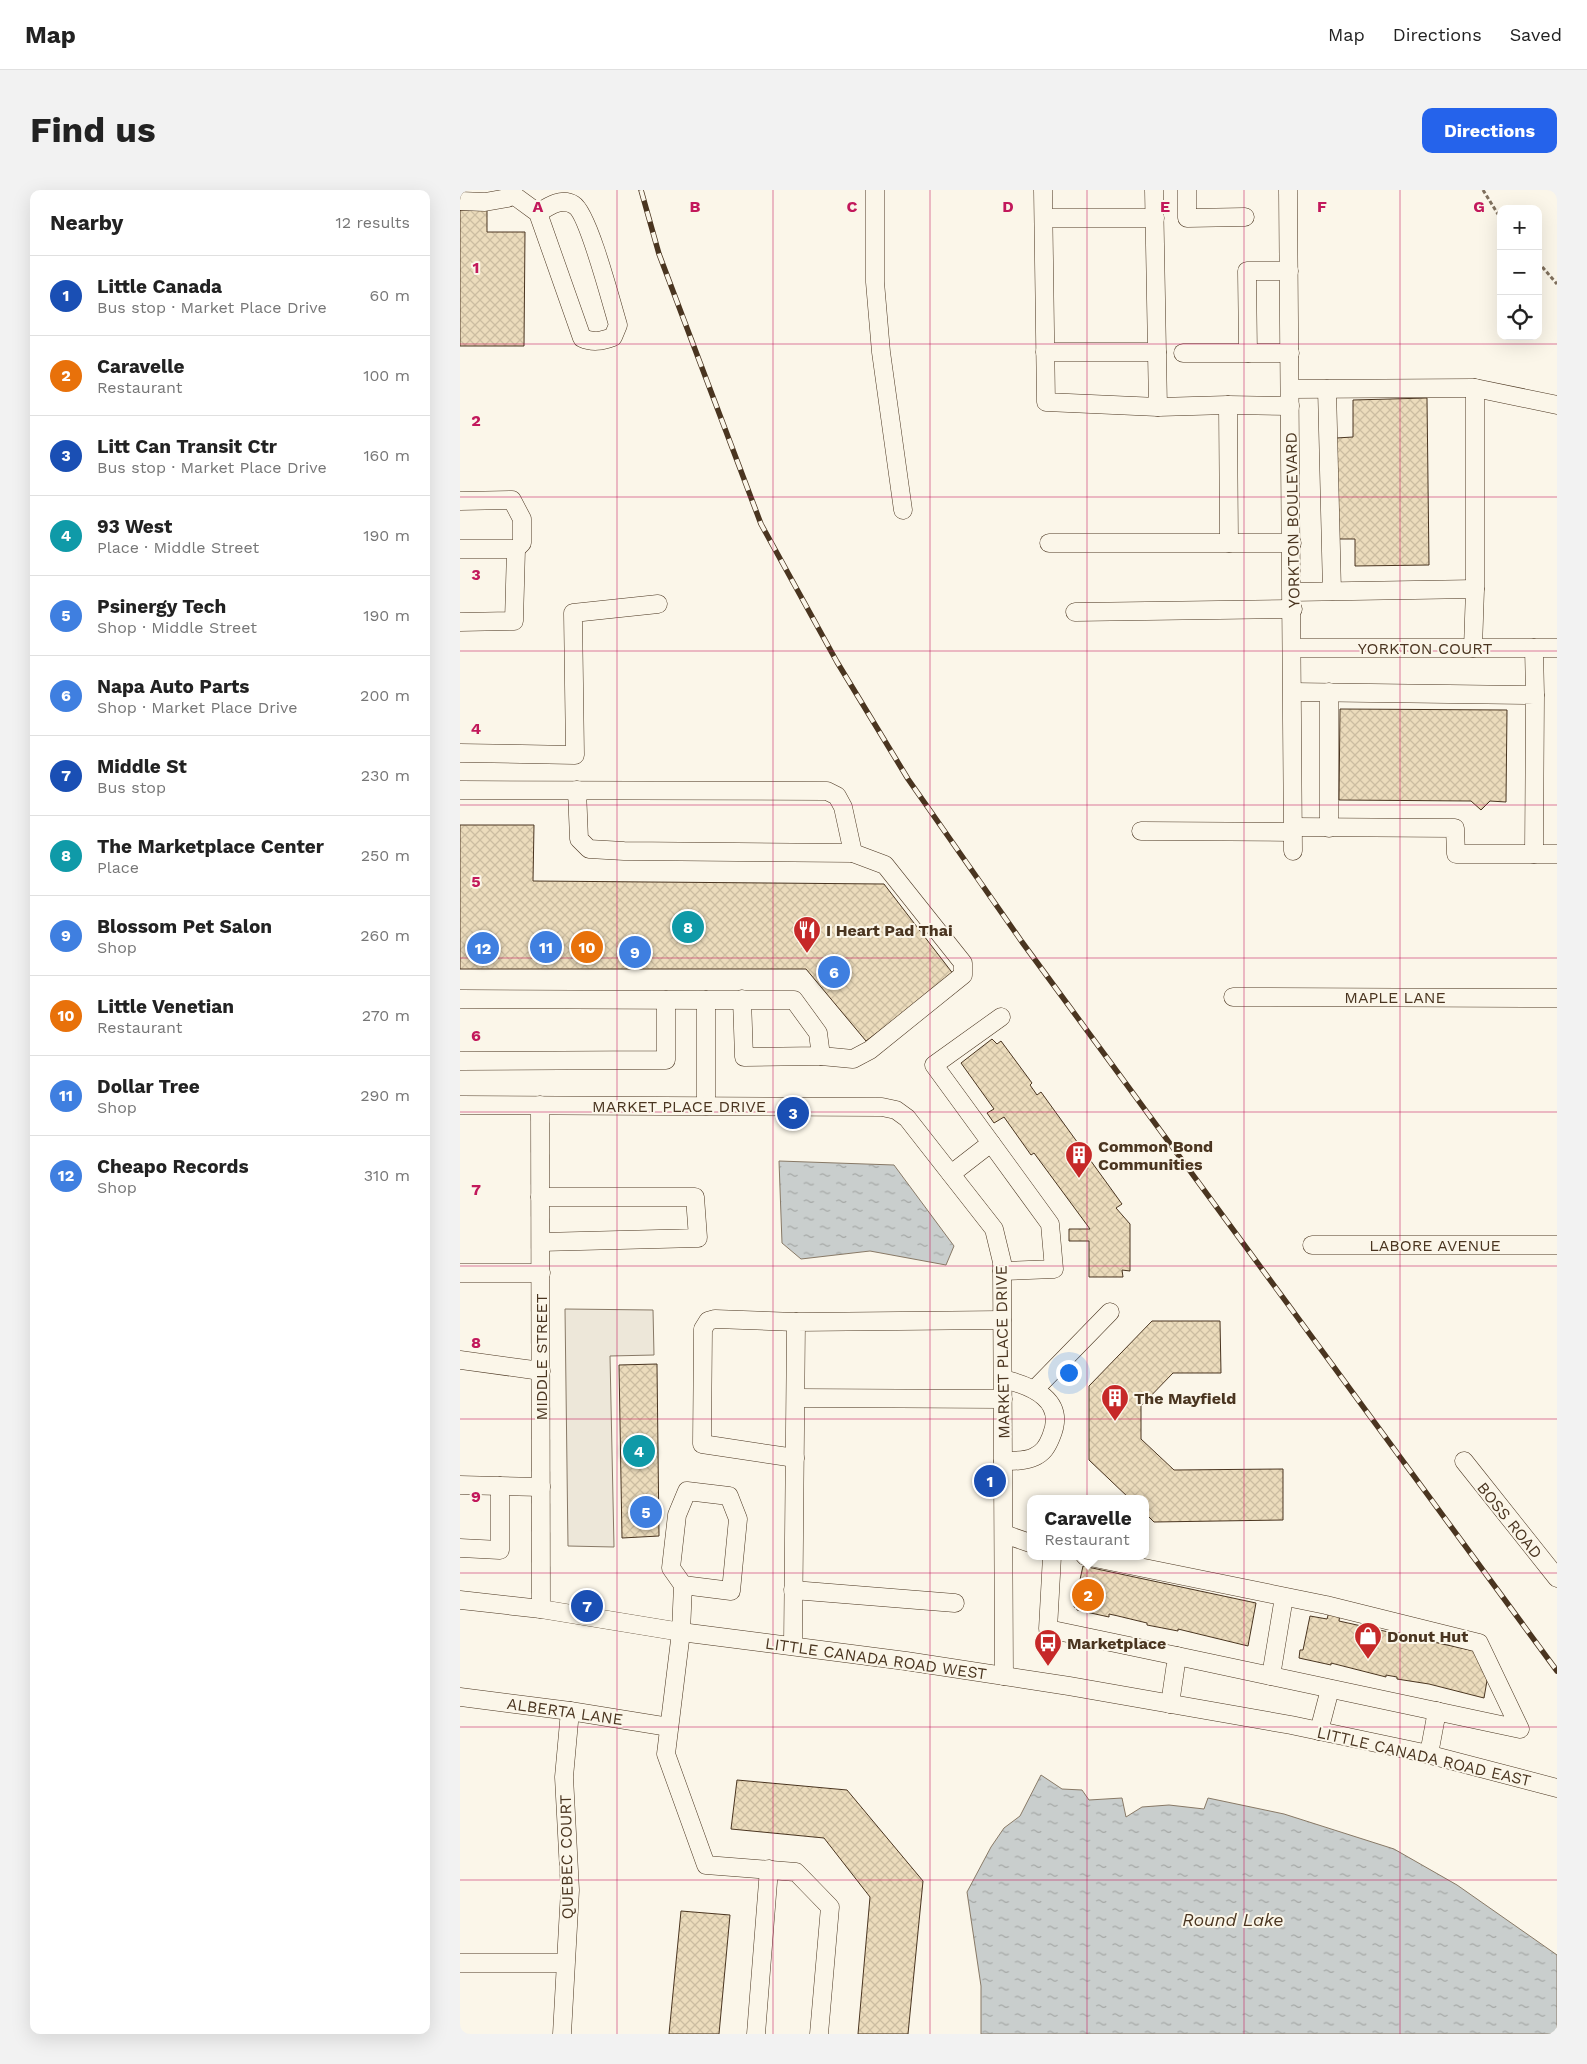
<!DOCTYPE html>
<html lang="en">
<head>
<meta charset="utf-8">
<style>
	:root { --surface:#fff; --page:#f2f2f2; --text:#222; --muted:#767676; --line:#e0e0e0; --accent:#2563eb }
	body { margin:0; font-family:"Work Sans",sans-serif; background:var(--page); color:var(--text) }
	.controls { position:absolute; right:15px; top:15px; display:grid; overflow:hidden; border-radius:10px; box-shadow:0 5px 20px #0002 }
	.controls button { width:45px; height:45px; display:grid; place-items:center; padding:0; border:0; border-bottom:1px solid var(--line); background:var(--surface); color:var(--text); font:25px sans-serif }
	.you { position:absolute; left:608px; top:1182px; width:18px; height:18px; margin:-12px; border:4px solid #fff; border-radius:50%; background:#1a73e8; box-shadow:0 0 0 8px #1a73e833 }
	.badge { display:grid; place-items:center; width:32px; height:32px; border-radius:50%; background:var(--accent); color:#fff; font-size:16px; font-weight:700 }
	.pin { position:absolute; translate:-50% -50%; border:2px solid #fff; box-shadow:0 1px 5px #0006 }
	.popup { position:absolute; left:567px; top:1305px; width:122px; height:65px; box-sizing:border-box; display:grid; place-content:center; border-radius:10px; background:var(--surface); filter:drop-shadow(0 1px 4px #0005); font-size:16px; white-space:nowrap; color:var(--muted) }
	.popup b { font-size:19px; color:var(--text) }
	.popup::after { content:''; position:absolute; left:50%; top:100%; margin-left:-10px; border:10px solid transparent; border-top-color:var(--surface) }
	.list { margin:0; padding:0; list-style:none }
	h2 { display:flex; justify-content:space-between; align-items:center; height:65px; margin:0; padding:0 20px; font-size:21px }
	h2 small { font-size:16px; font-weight:400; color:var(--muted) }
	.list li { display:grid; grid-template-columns:32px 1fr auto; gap:15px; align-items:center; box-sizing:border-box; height:80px; padding:0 20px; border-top:1px solid var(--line) }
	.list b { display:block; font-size:19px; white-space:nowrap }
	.list p { margin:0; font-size:16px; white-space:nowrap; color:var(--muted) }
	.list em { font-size:16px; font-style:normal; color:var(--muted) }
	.icon { flex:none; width:28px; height:28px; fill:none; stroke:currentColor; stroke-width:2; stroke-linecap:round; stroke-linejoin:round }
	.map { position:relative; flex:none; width:1097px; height:1844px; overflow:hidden; border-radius:10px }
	header { display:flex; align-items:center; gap:30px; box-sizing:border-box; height:70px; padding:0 25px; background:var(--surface); border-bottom:1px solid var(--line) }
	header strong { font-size:24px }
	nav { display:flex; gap:28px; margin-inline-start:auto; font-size:18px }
	.intro { display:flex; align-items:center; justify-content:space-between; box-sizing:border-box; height:120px; padding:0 30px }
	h1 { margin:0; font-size:35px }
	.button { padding:12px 22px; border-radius:10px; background:var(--accent); color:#fff; font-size:18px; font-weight:700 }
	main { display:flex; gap:30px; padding:0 30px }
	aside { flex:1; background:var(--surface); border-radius:10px; box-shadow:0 5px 20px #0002 }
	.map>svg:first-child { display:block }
	.parking { fill:#ede7d9; stroke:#887966 }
	.water { fill:url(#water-ripples); stroke:#887966 }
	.building { fill:url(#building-cross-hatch); stroke:#4a3520 }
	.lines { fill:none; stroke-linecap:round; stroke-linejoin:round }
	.minor-casing { stroke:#4a3520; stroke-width:19 }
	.path { stroke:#7f6f5c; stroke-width:3; stroke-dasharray:4 2.5; stroke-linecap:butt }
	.minor { stroke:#fbf6e9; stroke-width:18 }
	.rail-casing { stroke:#4a3520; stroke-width:5.5 }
	.rail { stroke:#fbf6e9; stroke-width:4; stroke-dasharray:11; stroke-linecap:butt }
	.grid { fill:none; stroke:#c2185b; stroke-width:1; stroke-opacity:0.55 }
	.labels { text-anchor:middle; stroke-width:4; stroke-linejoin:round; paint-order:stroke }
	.street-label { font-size:16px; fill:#4a3520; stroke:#fbf6e9 }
	.poi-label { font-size:16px; font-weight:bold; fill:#4a3520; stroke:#fbf6e9; text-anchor:start }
	.water-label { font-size:18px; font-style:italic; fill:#4a3520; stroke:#fbf6e9 }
	.grid-label { font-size:16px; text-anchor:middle; font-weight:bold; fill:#c2185b; stroke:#fbf6e9; stroke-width:4; stroke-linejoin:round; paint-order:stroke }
</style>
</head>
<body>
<header>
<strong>Map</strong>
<nav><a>Map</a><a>Directions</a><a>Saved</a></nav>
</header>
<div class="intro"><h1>Find us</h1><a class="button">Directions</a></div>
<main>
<aside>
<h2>Nearby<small>12 results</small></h2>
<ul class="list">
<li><span class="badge" style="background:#1a4fb4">1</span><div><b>Little Canada</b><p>Bus stop · Market Place Drive</p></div><em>60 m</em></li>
<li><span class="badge" style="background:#e8710a">2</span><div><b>Caravelle</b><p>Restaurant</p></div><em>100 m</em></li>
<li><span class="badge" style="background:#1a4fb4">3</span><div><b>Litt Can Transit Ctr</b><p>Bus stop · Market Place Drive</p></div><em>160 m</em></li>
<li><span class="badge" style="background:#0f9aa8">4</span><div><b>93 West</b><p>Place · Middle Street</p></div><em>190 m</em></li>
<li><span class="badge" style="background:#3f7fe0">5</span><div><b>Psinergy Tech</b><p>Shop · Middle Street</p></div><em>190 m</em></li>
<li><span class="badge" style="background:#3f7fe0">6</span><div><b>Napa Auto Parts</b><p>Shop · Market Place Drive</p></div><em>200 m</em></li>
<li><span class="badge" style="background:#1a4fb4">7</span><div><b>Middle St</b><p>Bus stop</p></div><em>230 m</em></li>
<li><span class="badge" style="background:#0f9aa8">8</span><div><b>The Marketplace Center</b><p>Place</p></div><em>250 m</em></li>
<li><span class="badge" style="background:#3f7fe0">9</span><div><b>Blossom Pet Salon</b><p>Shop</p></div><em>260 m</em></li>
<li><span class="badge" style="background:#e8710a">10</span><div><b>Little Venetian</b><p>Restaurant</p></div><em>270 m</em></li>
<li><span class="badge" style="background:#3f7fe0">11</span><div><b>Dollar Tree</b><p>Shop</p></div><em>290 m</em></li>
<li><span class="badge" style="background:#3f7fe0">12</span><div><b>Cheapo Records</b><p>Shop</p></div><em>310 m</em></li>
</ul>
</aside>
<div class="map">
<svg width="1097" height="1844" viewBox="0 0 1097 1844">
	<defs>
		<pattern id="water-ripples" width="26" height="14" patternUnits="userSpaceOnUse" patternTransform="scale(1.25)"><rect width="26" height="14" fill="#c9cecd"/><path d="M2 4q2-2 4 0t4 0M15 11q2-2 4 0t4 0" fill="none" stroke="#a5a8a6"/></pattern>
		<pattern id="building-cross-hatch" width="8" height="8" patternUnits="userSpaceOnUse" patternTransform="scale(1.25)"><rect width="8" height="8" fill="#ecdcbc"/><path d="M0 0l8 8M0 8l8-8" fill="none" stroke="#ccbda1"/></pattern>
	</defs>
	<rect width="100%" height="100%" fill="#fbf6e9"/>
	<path class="parking" d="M105 1119 193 1120 194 1165 150 1166 154 1357 108 1356Z"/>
	<g class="water">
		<path d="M319 971 434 975 494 1056 486 1075 410 1061 341 1069 322 1053Z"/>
		<path d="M581 1585 602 1599 622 1600 629 1610 662 1608 666 1627 682 1617 709 1615 744 1619 748 1608 824 1624 934 1659 997 1695 1097 1765V1844H521V1796L507 1702 531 1657 544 1638 560 1626Z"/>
	</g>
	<g class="building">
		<path d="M0 20H27V42H65L64 156H0Z"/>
		<path d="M967 208 969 375 895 376V349H878L876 248 893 247V210Z"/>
		<path d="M880 519 1047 520 1046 612 1030 611 1021 620 1011 611 879 610Z"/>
		<path d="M0 635H74L73 691 424 694 494 785 406 851 346 779H0Z"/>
		<path d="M532 849 537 854 541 851 572 893 570 895 577 905 581 902 662 1014 656 1018 670 1034V1081L662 1080 663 1087H629V1051H609V1039H630L574 963 571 965 544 927 534 933 527 923 534 919 501 873Z"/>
		<path d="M692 1131H760L761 1183H713L681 1216V1249L714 1280 823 1279V1330L694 1332 686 1324V1309H670L629 1270V1196Z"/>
		<path d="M197 1174 199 1346 162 1348 159 1175Z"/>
		<path d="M623 1376 796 1413 788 1456 718 1439V1441L687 1435V1433L658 1426 649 1424V1427L617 1420V1418L614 1417Z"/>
		<path d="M869 1422 880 1424 879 1431 1014 1461 1029 1479 1024 1508 969 1494 937 1489V1487L926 1485V1487L871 1473V1475L839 1468 840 1460H843L850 1426 867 1429Z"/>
		<path d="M277 1590 387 1600 463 1691 448 1844H398L410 1707 364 1648 271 1639Z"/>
		<path d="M221 1721 270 1725 259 1844H209Z"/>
	</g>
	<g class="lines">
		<defs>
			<g id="minor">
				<path d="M415 0V92L421 162 443 320"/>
				<path d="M583 0 586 212 698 217 694 0"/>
				<path d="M727 0V28L785 27"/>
				<path d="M828 0 833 661"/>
				<path d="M52 4 78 23 122 148C133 153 142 151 153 147L158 135C152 115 128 23 114 15 102 7 89 16 78 23"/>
				<path d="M0 11 25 12 48 8 53 0"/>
				<path d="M584 28H695"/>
				<path d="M585 162H697"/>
				<path d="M723 163H830"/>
				<path d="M788 163 787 81H829"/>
				<path d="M830 199 1015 198"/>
				<path d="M867 199 872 401"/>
				<path d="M698 217 768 215"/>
				<path d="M0 311 52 310 62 329V353L56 359H0"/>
				<path d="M589 353H832"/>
				<path d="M769 353 768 215 830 216"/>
				<path d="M832 402 1015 399"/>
				<path d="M615 422 833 419"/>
				<path d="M0 432 54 431 56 359"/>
				<path d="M833 458H1097"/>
				<path d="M1013 458 1015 399V198L1097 215"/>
				<path d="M1074 458 1075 505"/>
				<path d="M833 502 1075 505 1074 664"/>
				<path d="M869 502V638"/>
				<path d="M0 563 115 565 113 423 198 414"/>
				<path d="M0 600 367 601 377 606 383 617 393 663"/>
				<path d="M117 600 119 649 129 659 164 661 393 663 425 675 503 773V785L410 860 393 869 361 866"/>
				<path d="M833 637 995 638 996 664H1097"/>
				<path d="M681 641 833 642"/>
				<path d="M773 807 1097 808"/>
				<path d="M0 809 246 810V916"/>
				<path d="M246 810H334L358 843 361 866 284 867 282 809"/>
				<path d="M0 871 206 870V810"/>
				<path d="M0 915 422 917 436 920 447 928 534 1039 542 1072 544 1486"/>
				<path d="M80 915 81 1419"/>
				<path d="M531 953 590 1034 594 1079 542 1081"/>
				<path d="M491 984 531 953 474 875 541 827"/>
				<path d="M80 1007H235L238 1048 81 1052"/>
				<path d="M852 1055H1097"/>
				<path d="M0 1083H81"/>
				<path d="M0 1170 81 1181"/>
				<path d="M543 1189C572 1196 607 1210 591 1247 587 1257 583 1263 574 1267 566 1271 553 1271 543 1271"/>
				<path d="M575 1199 650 1122"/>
				<path d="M336 1208 543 1209"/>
				<path d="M335 1268 242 1254 243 1139 248 1131 255 1129 336 1132"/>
				<path d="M1004 1271 1097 1388"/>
				<path d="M0 1295 81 1297"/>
				<path d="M544 1344 570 1353"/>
				<path d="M0 1358 40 1360V1296"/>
				<path d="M592 1366 588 1439 717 1466 710 1514"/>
				<path d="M625 1366 866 1415 1019 1453 1060 1539 717 1466"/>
				<path d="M223 1395 211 1378 217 1325 227 1301 269 1306 278 1329 271 1401 223 1395 221 1442 206 1564 246 1675 336 1682 370 1717 359 1844"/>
				<path d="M333 1400 495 1413"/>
				<path d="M0 1410 81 1419 221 1442 446 1471 609 1496 831 1535 959 1562 1097 1598"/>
				<path d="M333 1456 336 1132 542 1130"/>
				<path d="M811 1486 824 1407"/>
				<path d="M0 1507 110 1521 209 1537"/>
				<path d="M859 1541 870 1499"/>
				<path d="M969 1564 977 1521"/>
				<path d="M0 1773H105"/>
				<path d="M102 1844 110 1700 104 1587 110 1521"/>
				<path d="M296 1844 309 1679"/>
			</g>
		</defs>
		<use href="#minor" class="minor-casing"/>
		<g class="path">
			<path d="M1023 0 1041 29"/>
			<path d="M1078 72 1097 94"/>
		</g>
		<use href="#minor" class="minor"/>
		<defs>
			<path id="rail" d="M181 0 199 64 301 334 377 472 448 589 562 752 1097 1481"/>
		</defs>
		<use href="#rail" class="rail-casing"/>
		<use href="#rail" class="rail"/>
	</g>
	<path class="grid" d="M157 0V1844M313 0V1844M470 0V1844M627 0V1844M784 0V1844M940 0V1844M0 154H1097M0 307H1097M0 461H1097M0 615H1097M0 768H1097M0 922H1097M0 1076H1097M0 1229H1097M0 1383H1097M0 1537H1097M0 1690H1097"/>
	<defs>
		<symbol id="restaurant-pin" viewBox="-11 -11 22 30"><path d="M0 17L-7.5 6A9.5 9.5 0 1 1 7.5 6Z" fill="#c62828" stroke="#fbf6e9"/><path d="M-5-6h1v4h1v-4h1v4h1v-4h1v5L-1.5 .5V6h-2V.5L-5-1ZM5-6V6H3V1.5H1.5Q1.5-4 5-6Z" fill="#fff"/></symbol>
		<symbol id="building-pin" viewBox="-11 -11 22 30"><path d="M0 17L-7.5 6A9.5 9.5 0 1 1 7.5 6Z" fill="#c62828" stroke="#fbf6e9"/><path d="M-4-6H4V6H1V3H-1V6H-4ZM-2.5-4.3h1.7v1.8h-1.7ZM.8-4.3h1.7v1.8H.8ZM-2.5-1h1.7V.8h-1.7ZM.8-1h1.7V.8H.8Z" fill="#fff"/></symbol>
		<symbol id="shop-pin" viewBox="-11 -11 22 30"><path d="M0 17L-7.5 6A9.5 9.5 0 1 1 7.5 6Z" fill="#c62828" stroke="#fbf6e9"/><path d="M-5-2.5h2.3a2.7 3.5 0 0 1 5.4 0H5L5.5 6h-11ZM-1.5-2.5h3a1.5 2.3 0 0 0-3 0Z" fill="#fff"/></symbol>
		<symbol id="bus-pin" viewBox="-11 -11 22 30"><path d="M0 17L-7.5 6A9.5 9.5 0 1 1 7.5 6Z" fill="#c62828" stroke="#fbf6e9"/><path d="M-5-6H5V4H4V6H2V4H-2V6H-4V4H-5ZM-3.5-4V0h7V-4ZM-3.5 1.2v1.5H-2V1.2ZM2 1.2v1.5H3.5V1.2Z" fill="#fff"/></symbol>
	</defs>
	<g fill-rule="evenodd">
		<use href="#restaurant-pin" x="331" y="724" width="32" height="43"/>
		<use href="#building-pin" x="603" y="949" width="32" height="43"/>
		<use href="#building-pin" x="639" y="1192" width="32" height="43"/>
		<use href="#shop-pin" x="892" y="1430" width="32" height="43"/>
		<use href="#bus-pin" x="572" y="1437" width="32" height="43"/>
	</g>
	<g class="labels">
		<g class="street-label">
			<text transform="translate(832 330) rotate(-91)" y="6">YORKTON BOULEVARD</text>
			<text x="965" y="464">YORKTON COURT</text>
			<text x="935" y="813">MAPLE LANE</text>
			<text x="219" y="922">MARKET PLACE DRIVE</text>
			<text x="975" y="1061">LABORE AVENUE</text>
			<text transform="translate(542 1162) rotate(-91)" y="6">MARKET PLACE DRIVE</text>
			<text transform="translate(81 1167) rotate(-90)" y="6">MIDDLE STREET</text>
			<text transform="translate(1050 1330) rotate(51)" y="6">BOSS ROAD</text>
			<text transform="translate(416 1468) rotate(8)" y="6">LITTLE CANADA ROAD WEST</text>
			<text transform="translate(105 1521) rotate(8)" y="6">ALBERTA LANE</text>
			<text transform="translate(964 1566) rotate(13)" y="6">LITTLE CANADA ROAD EAST</text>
			<text transform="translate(106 1667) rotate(-91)" y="6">QUEBEC COURT</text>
		</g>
		<g class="poi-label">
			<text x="366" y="746">I Heart Pad Thai</text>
			<text x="638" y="962">Common Bond<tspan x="638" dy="18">Communities</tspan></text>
			<text x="674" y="1214">The Mayfield</text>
			<text x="927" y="1452">Donut Hut</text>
			<text x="607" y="1459">Marketplace</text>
		</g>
		<g class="water-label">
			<text x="773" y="1736">Round Lake</text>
		</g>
	</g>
	<g class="grid-label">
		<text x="78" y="22">A</text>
		<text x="235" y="22">B</text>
		<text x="392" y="22">C</text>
		<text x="548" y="22">D</text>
		<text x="705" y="22">E</text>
		<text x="862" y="22">F</text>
		<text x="1019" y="22">G</text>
		<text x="16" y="83">1</text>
		<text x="16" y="236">2</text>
		<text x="16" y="390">3</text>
		<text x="16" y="544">4</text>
		<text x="16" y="697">5</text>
		<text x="16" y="851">6</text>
		<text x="16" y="1005">7</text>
		<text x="16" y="1158">8</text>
		<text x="16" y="1312">9</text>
	</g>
</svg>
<div class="controls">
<button>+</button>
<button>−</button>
<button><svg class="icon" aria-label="locate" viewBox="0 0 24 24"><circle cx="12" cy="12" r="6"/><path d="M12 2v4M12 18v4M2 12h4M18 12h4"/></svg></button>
</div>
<div class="you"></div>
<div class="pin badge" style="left:530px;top:1291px;background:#1a4fb4">1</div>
<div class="pin badge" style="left:628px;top:1405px;background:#e8710a">2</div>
<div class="popup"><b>Caravelle</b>Restaurant</div>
<div class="pin badge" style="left:333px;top:923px;background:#1a4fb4">3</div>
<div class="pin badge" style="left:179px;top:1261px;background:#0f9aa8">4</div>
<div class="pin badge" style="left:186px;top:1322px;background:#3f7fe0">5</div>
<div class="pin badge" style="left:374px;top:782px;background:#3f7fe0">6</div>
<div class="pin badge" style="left:127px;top:1416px;background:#1a4fb4">7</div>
<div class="pin badge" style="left:228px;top:737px;background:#0f9aa8">8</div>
<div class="pin badge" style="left:175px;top:762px;background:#3f7fe0">9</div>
<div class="pin badge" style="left:127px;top:757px;background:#e8710a">10</div>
<div class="pin badge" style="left:86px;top:757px;background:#3f7fe0">11</div>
<div class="pin badge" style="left:23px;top:758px;background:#3f7fe0">12</div>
</div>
</main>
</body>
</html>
